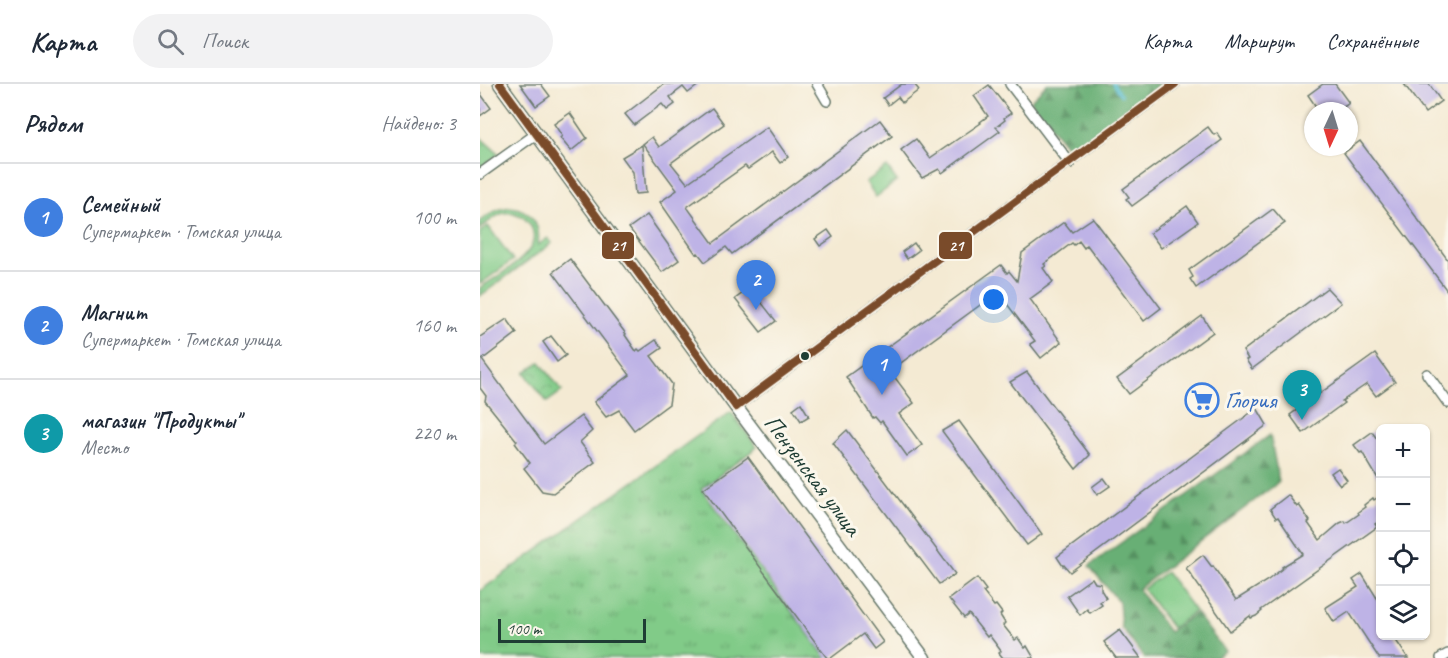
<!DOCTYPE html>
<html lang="ru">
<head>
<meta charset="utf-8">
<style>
	:root { --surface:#fff; --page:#f2f2f3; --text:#1f2937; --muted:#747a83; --line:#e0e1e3; --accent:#1a73e8 }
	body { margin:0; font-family:Caveat,sans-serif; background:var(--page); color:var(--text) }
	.controls { position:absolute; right:18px; bottom:18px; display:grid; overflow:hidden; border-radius:9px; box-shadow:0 2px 4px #0004 }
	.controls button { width:54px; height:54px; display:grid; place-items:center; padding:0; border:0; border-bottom:2px solid var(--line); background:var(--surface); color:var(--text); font:30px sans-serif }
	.compass { position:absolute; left:824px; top:18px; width:54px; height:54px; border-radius:50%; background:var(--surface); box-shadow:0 2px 4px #0004; rotate:184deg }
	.scale { position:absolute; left:18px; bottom:15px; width:148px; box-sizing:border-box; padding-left:6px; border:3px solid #1f3d34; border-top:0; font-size:16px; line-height:21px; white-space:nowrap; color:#1f3d34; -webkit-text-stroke:4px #fbf7ec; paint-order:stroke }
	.you { position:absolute; left:514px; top:216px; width:21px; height:21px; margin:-15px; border:4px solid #fff; border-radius:50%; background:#1a73e8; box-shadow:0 0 0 9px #1a73e833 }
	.badge { display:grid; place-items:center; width:39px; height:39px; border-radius:50%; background:var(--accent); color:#fff; font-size:20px; font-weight:700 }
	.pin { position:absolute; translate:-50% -50px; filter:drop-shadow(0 2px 3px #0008) }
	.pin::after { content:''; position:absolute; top:32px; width:21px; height:18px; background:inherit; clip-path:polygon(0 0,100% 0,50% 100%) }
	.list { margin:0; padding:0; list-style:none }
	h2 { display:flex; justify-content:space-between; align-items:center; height:78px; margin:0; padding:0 24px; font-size:26px }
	h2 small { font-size:20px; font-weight:400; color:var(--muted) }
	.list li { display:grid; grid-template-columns:39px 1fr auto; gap:18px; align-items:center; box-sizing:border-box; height:108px; padding:0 24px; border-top:2px solid var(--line) }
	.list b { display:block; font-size:22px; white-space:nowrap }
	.list p { margin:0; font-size:20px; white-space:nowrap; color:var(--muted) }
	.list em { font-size:20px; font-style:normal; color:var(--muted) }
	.icon { flex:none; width:33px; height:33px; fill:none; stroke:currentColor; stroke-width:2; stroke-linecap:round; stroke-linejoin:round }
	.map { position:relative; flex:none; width:968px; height:574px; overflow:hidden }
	header { display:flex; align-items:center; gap:36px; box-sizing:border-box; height:84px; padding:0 30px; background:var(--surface); border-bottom:2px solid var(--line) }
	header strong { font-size:28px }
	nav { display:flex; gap:33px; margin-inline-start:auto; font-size:21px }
	.search { width:420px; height:54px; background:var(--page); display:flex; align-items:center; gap:15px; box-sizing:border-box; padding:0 21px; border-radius:33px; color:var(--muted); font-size:22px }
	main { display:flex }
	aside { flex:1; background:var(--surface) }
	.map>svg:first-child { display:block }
	.grass { fill:url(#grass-tufts); stroke:#50845e; stroke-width:1.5 }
	.forest { fill:url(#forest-firs); stroke:#447654; stroke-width:1.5 }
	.park { fill:url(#park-crowns); stroke:#50845e; stroke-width:1.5 }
	.pitch { fill:#81cb88; stroke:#50845e; stroke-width:1.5 }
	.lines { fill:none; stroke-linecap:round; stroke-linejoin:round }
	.stream { stroke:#58bfd6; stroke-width:3 }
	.building { fill:#beb3e6 }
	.minor-casing { stroke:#6a7a6c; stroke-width:12 }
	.tertiary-casing { stroke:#6a7a6c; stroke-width:15 }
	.minor { stroke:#fff; stroke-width:9 }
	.tertiary { stroke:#fff; stroke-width:12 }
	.bus-1-casing { stroke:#fbf7ec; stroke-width:12 }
	.bus-1 { stroke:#7a4b2a; stroke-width:8 }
	.bus-dot { fill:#1f3d34; stroke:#fbf7ec; stroke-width:2 }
	.labels { text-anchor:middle; stroke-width:6; stroke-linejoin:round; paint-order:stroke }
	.shop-label { font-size:24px; fill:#366cbe; stroke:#fbf7ec; text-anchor:start }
	.street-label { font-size:24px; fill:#1f3d34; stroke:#fbf7ec }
	.line-badge { stroke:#fbf7ec; stroke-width:2 }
	.badge-label { font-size:16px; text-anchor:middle; font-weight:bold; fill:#fff }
</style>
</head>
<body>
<header>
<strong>Карта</strong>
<div class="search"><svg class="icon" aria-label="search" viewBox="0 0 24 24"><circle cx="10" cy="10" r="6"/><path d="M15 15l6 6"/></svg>Поиск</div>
<nav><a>Карта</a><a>Маршрут</a><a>Сохранённые</a></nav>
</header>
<main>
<aside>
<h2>Рядом<small>Найдено: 3</small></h2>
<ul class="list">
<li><span class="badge" style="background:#3f7fe0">1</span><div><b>Семейный</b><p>Супермаркет · Томская улица</p></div><em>100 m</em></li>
<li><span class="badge" style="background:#3f7fe0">2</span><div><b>Магнит</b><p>Супермаркет · Томская улица</p></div><em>160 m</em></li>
<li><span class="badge" style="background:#0f9aa8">3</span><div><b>магазин &quot;Продукты&quot;</b><p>Место</p></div><em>220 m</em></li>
</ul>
</aside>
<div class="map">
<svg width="968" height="574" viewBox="0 0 968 574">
	<defs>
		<pattern id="grass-tufts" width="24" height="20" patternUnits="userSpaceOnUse" patternTransform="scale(1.5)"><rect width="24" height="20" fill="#81cb88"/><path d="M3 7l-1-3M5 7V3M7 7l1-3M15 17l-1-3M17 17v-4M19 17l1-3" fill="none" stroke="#69a670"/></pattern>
		<pattern id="forest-firs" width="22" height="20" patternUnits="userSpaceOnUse" patternTransform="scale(1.5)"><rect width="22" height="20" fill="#68af74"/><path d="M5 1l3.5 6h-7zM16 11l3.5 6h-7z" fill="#559060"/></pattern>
		<pattern id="park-crowns" width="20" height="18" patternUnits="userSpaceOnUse" patternTransform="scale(1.5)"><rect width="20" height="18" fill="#81cb88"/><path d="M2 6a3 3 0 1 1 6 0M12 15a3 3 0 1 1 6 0" fill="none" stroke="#69a670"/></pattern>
	</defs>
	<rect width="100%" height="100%" fill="#fbf7ec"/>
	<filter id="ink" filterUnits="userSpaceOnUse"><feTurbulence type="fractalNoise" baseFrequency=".0167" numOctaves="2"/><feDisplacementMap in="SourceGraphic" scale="12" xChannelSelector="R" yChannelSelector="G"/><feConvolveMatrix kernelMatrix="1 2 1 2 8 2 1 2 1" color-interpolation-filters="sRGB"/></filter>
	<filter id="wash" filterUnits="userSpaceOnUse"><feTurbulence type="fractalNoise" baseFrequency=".008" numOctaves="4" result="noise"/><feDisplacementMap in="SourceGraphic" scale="24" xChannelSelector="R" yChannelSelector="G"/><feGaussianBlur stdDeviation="1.35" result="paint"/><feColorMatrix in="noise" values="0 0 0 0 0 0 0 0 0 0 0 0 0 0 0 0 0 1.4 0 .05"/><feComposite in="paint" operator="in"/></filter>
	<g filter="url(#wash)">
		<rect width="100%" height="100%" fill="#f4ead3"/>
		<path class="grass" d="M251 328 277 363 221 405 346 574H0V507Z"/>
		<g class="forest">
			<path d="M567 0H680L591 68 550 17Z"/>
			<path d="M790 351 799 398 658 505 689 548 716 529 745 567 735 574H664L641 543 639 518 609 482Z"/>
		</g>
		<g class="park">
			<path d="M0 53 19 70 0 84Z"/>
			<path d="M407 83 417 97 396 113 386 98Z"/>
			<path d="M60 278 82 307 67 318 45 289Z"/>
		</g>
		<g class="pitch">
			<path d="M30 123C51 125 61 141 58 161L68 154 72 159 0 212V204C14 194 40 180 49 166 62 149 45 125 24 129 15 131 7 139 0 145V137L17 126Z"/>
			<path d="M8 142 33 176 0 200V148Z"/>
			<path d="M686 488 715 527 692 544 663 505Z"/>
		</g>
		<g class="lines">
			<path class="stream" d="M633 0 641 11"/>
		</g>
		<g id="blocks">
			<g class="building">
				<path d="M40 0H61L70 12 56 22Z"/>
				<path d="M184 0H220L208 9 203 3 190 13 195 20 187 26 182 20 154 41 145 30Z"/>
				<path d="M422 0H434L439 6 422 19 418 13 408 21 403 14Z"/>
				<path d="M843 0H855L869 19 858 27H839L828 11Z"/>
				<path d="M924 0H949L961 17 945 29Z"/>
				<path d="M509 1 531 29 524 34 525 36 516 43 520 47 462 89 459 85 442 94 421 66 436 55 450 74 501 39 500 38 508 32 494 12Z"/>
				<path d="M0 9 11 24 0 32Z"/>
				<path d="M232 24 244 40 191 79 207 99 287 43 308 73 300 79 292 68 268 85 265 82 207 123 233 159 400 36 412 52 252 170 246 163 225 178 218 169 216 170 180 118 197 106 163 60 172 53 179 63Z"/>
				<path d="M90 29 107 54 91 67 80 54 82 52 74 40Z"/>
				<path d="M728 43 734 51 737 49 742 56 652 122 646 115 649 113 643 105Z"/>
				<path d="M880 57 968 176V208L864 69Z"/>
				<path d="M162 61 166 109 155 110 153 88 142 73Z"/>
				<path d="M707 122 718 138 681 164 670 149Z"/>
				<path d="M793 125 805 139 716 204 710 195 713 193 709 186Z"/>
				<path d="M167 131 199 176 182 188 149 144Z"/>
				<path d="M613 134 681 224 664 237 607 161 604 164 599 157 594 161 592 159 564 180 566 182 563 184 573 198 550 215 581 258 561 274 550 260 555 257 518 208 410 287 434 319 419 330 442 361 427 372 402 337 400 339 395 333 393 334 366 293 521 181 527 189 529 187 537 197 542 169 584 138 592 148Z"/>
				<path d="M348 146 353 153 340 162 335 155Z"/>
				<path d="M434 159 439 166 427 175 422 168Z"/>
				<path d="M90 175 146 250 145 251 156 267 158 265 160 267 176 256 182 264 171 272 192 300 189 320 154 346 139 326 126 333 114 318 150 291 73 188Z"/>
				<path d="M270 204 296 237 281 248 255 215Z"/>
				<path d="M847 204 861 219 772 285 766 276 768 275 763 267Z"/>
				<path d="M722 232 733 248 649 310 637 295Z"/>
				<path d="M27 235 37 249 2 276 64 360 101 332 112 347 100 358 115 378 73 409 62 407 44 384 50 379 35 359 37 357 5 317 6 312 0 304V253Z"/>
				<path d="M71 252 86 271 77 278 63 258Z"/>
				<path d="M895 270 915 298 896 312 887 300 862 317 864 319 823 349 810 331Z"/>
				<path d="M547 288 610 371 596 385 530 298Z"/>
				<path d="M725 304 734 316 718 327 709 315Z"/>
				<path d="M321 319 329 332 321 337 313 325Z"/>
				<path d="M777 324 787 341 590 488 584 481 583 482 577 473Z"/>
				<path d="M479 337 562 450 547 461 462 347Z"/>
				<path d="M367 346 475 490 467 496 466 495 459 500 353 359Z"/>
				<path d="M892 348 900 359V398L882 368 880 369 874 361Z"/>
				<path d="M268 373 403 558 394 565 383 550 351 574H347L223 405Z"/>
				<path d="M858 384 867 396 860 401 851 389Z"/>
				<path d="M624 394 630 402 617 411 612 403Z"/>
				<path d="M808 411 817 423 819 421 830 437 828 439 840 456 860 439 865 437 866 439 879 430 878 428 885 423 884 421 893 414 894 416 900 412V437L895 440 897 443 781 526 782 527 776 532 771 534 770 532 750 547 706 484 723 471 732 483 733 482 756 516 788 496 803 484 802 483 823 470 798 433 796 434 790 425Z"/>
				<path d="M882 490 900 519V552H913L928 574H899L869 528 854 538 845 524 878 503 873 496Z"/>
				<path d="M497 494 506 506 503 508 514 522 516 521 522 529 520 531 525 539 523 541 535 556 538 554 545 564 547 562 554 574H523L519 569 521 567 509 551 507 553 489 530 484 534 469 515Z"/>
				<path d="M612 494 615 499 621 500V506L626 514 620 518 622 521 610 529 607 525 600 531 587 512Z"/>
				<path d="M640 546 661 574H636L624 558Z"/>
			</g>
		</g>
	</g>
	<g filter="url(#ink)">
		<use href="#blocks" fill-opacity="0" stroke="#6a7a6c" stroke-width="1.5"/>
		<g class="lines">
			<defs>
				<g id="minor">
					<path d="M337 0 347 17"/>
					<path d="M530 0 590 79"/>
					<path d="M0 90 56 50"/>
					<path d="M947 290 968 319"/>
					<path d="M256 323 695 0"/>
					<path d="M961 574 968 570"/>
				</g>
				<path id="tertiary" d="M20 0 256 323 444 574"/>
			</defs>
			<use href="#minor" class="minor-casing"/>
			<use href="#tertiary" class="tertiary-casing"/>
			<use href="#minor" class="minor"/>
			<use href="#tertiary" class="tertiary"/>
			<defs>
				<g id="bus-1">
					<path d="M20 0 256 323"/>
					<path d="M256 323 695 0"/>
				</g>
			</defs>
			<use href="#bus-1" class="bus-1-casing"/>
			<use href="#bus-1" class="bus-1"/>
		</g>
	</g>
	<defs>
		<symbol id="supermarket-ring" viewBox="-11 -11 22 22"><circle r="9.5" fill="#fbf7ec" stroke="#3f7fe0" stroke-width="1.5"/><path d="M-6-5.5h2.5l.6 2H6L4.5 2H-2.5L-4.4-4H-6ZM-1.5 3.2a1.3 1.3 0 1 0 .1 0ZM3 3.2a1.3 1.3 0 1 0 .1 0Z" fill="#3f7fe0"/></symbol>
	</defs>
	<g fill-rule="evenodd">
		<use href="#supermarket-ring" x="703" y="297" width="38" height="38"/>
	</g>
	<circle class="bus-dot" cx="325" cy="272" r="5"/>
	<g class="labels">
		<g class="shop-label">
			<text x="745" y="324">Глория</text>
		</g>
		<g class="street-label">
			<text transform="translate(333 391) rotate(53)" y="8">Пензенская улица</text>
		</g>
	</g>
	<g class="line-badge">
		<rect x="121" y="147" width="34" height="29" rx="6" fill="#7a4b2a"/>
		<rect x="458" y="147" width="35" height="29" rx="6" fill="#7a4b2a"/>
	</g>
	<g class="badge-label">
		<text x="138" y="167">21</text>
		<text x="476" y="167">21</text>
	</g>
</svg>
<div class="controls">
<button>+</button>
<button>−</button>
<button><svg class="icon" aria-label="locate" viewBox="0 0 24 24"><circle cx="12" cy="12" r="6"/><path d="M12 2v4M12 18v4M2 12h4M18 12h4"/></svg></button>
<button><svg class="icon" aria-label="layers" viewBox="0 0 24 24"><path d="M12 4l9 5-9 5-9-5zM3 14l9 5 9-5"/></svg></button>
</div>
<svg class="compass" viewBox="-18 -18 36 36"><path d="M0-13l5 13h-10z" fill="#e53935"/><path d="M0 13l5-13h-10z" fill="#747a83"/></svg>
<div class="scale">100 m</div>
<div class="you"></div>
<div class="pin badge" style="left:402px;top:311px;background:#3f7fe0">1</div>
<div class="pin badge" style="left:276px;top:226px;background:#3f7fe0">2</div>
<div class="pin badge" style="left:822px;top:336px;background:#0f9aa8">3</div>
</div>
</main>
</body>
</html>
